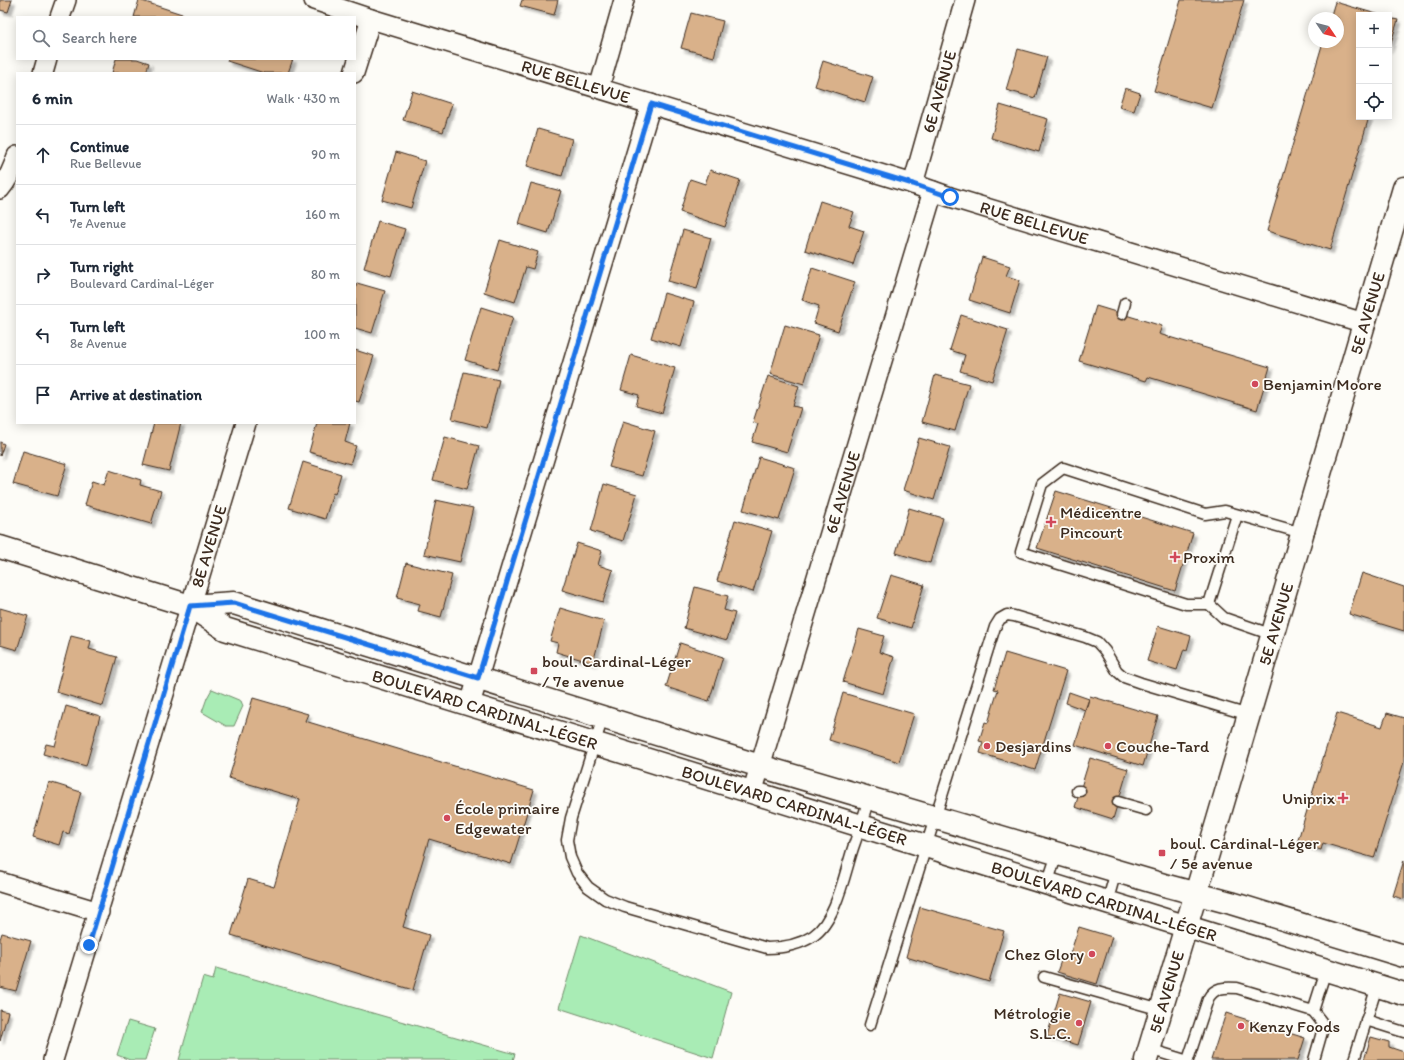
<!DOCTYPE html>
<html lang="en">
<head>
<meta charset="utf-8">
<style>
	:root { --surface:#fff; --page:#f2f2f3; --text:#1f2937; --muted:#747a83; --line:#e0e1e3 }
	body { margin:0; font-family:Itim,sans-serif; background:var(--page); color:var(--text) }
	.controls { position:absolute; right:12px; top:12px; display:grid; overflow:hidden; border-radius:0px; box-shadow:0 2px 10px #0003 }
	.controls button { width:36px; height:36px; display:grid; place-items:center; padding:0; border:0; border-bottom:1px solid var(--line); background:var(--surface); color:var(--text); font:20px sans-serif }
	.compass { position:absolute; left:1308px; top:12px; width:36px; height:36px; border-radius:50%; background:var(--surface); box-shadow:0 2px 10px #0003; rotate:125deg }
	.stop { position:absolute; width:12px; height:12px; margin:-9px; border:3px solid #1a73e8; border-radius:50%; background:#fff }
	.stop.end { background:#1a73e8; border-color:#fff; box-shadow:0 1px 4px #0008 }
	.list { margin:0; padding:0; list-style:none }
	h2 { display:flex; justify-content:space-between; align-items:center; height:52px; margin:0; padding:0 16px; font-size:17px }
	h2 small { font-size:13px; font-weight:400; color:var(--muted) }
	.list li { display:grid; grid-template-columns:26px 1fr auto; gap:12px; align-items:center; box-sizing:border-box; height:60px; padding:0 16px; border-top:1px solid var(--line) }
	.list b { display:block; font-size:15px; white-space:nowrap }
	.list p { margin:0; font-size:13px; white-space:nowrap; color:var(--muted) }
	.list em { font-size:13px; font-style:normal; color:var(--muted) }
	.icon { flex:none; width:22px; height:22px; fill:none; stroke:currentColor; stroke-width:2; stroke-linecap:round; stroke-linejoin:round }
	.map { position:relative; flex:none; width:1404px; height:1060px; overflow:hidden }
	.search { position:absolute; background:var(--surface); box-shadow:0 2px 10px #0003; left:16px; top:16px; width:340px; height:44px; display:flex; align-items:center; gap:10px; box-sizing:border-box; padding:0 14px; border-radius:0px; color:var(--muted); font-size:15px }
	.panel { position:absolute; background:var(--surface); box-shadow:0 2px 10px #0003; left:16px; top:72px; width:340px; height:352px; border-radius:0px }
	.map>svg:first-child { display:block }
	.green { fill:#a9ecb5; stroke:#728b6a }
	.building { fill:#d9b18a; stroke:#3b2a1e; filter:url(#shadow) }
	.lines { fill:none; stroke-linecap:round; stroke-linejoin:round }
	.lane-casing { stroke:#3b2a1e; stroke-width:13 }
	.street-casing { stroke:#3b2a1e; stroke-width:22 }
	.secondary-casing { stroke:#3b2a1e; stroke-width:25 }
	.lane { stroke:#fdfcf7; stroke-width:10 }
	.street { stroke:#fdfcf7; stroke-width:19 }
	.secondary { stroke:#fdfcf7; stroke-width:22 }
	.route { stroke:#1a73e8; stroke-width:5 }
	.poi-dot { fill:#d1495b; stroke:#fdfcf7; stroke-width:1.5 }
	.labels { text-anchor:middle; stroke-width:3.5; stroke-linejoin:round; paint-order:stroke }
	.street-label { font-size:17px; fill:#3b2a1e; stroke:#fdfcf7 }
	.poi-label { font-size:17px; fill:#3b2a1e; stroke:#fdfcf7; text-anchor:start }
</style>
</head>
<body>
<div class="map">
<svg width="1404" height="1060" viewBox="0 0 1404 1060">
	<defs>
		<filter id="shadow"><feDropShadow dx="3.5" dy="3.5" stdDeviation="1" flood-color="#0004"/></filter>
	</defs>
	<rect width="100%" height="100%" fill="#fdfcf7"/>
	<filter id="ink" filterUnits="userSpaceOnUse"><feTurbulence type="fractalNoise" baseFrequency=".025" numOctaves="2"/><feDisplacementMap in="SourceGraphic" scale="8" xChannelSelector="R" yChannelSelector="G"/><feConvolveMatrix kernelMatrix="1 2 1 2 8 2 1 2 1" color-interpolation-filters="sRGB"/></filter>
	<g filter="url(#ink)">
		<g class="green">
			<path d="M212 689 241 701 243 706 234 726H226L202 712 207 698Z"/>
			<path d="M581 935 731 992 713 1058 559 1008Z"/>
			<path d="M216 968 515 1054 513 1060H179L203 977 213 980Z"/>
			<path d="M128 1021 155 1029 145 1060H130L117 1055Z"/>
		</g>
		<g class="building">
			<path d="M0 0H12L8 12 0 10Z"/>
			<path d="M139 0 191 17H134Z"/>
			<path d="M522 0H558L554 15 520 6Z"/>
			<path d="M1181 0H1244L1212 108 1154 91Z"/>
			<path d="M1335 2 1380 15H1359V117H1369L1330 250 1267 231 1323 42H1338V18H1330Z"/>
			<path d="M691 13 723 21 714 57 681 48Z"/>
			<path d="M1389 18 1398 20 1389 49Z"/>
			<path d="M1018 49 1047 57 1035 98 1006 90Z"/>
			<path d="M116 59H137L149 63 146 73H112Z"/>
			<path d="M228 59H293L288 73H264L227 61Z"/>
			<path d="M823 61 873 77 865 102 815 86Z"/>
			<path d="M1125 88 1140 93 1134 111 1119 107Z"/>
			<path d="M412 91 452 104 443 132 403 120Z"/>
			<path d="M1000 105 1048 119 1039 152 991 138Z"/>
			<path d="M538 129 572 139 562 176 527 166Z"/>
			<path d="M396 152 425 161 411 208 382 200Z"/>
			<path d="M710 170 740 180 725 227 680 212 690 179 705 184Z"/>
			<path d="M531 183 561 191 548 233 519 224Z"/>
			<path d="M820 201 854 212 849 226 864 231 853 265 805 250Z"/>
			<path d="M378 221 405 229 391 276 364 268Z"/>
			<path d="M683 230 711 238 697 289 668 281Z"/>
			<path d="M500 240 538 252 533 269 526 267 515 302 484 292Z"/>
			<path d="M982 257 1010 266 1006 276 1020 280 1010 313 969 300Z"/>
			<path d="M812 268 855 282 838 331 814 323 819 306 802 300Z"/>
			<path d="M357 283 385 291 372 333 355 328V290Z"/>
			<path d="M664 293 694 302 681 347 651 338Z"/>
			<path d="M1096 306 1162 326 1159 334 1270 367 1257 410 1148 377 1146 381 1079 361Z"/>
			<path d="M481 307 513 317 497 370 465 360Z"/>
			<path d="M961 315 1008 330 992 381 960 371 965 355 950 350Z"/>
			<path d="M785 325 819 335 804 384 770 374Z"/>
			<path d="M355 350 374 356 359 402 355 401Z"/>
			<path d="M631 355 675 368 662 413 636 406 639 395 621 390Z"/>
			<path d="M464 372 499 380 487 428 452 419Z"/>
			<path d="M935 375 969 384 955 431 922 422Z"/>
			<path d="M768 376 799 386 793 406 801 408 787 452 752 442 758 424 753 422Z"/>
			<path d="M623 421 655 431 642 476 609 467Z"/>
			<path d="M154 423H181L169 471 143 465Z"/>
			<path d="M317 423H350L345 442 356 446 350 464 309 452Z"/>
			<path d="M445 437 479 446 467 489 433 480Z"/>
			<path d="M919 438 950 447 934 500 903 490Z"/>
			<path d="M0 442 4 444 0 456Z"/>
			<path d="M23 451 67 464 57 496 13 484Z"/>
			<path d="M759 457 795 468 779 520 743 510Z"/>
			<path d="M303 462 341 474 335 494 333 493 325 519 289 508Z"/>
			<path d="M109 470 141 480 140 485 161 491 151 524 85 505 92 481 104 485Z"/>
			<path d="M604 484 637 494 623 541 591 531Z"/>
			<path d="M1056 491 1193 533 1175 591 1037 548Z"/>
			<path d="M436 500 473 508 460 562 424 554Z"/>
			<path d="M909 508 943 518 930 563 896 553Z"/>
			<path d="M735 520 772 531 753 592 717 581Z"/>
			<path d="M577 543 602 551 598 565 613 570 603 602 562 590Z"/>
			<path d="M406 563 452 575 441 617 418 611 420 604 397 598Z"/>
			<path d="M1362 573 1404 587V631L1349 614Z"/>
			<path d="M891 575 924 585 911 628 877 618Z"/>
			<path d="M695 587 728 596 724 610 735 613 727 640 684 628Z"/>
			<path d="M0 608 28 616 17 650 0 645Z"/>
			<path d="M560 608 604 621 593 663 556 652 558 643 550 641Z"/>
			<path d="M1158 626 1191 636 1187 650 1184 649 1177 670 1147 661Z"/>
			<path d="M859 629 884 636 879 652 894 657 883 694 843 682Z"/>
			<path d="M71 636 91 641 89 649 117 657 103 706 56 692Z"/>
			<path d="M680 643 723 657 709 701 666 687Z"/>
			<path d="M1005 653 1066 671 1035 770 980 753 983 742 979 741 985 722 988 723 998 690 994 689Z"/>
			<path d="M1069 692 1089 699 1085 710 1066 703Z"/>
			<path d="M843 693 914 714 899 762 829 740Z"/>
			<path d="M1090 696 1158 716 1143 766 1075 745Z"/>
			<path d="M253 698 308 714 305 721 534 790 511 864 429 839 403 927 429 935 413 990 231 935 248 879 274 887 300 799 229 778Z"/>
			<path d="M66 706 100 716 86 766 43 754 46 744 55 746Z"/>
			<path d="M1337 713 1382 727 1387 713 1404 718V762L1374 858 1323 843 1321 850 1297 843Z"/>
			<path d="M1090 758 1128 769 1113 819 1075 807Z"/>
			<path d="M49 782 81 792 69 834 63 832 59 845 33 837Z"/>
			<path d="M1404 860V899L1393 896Z"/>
			<path d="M920 907 1004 931 989 982 906 957Z"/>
			<path d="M1079 927 1112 937 1097 984 1057 972 1062 958 1068 960Z"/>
			<path d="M2 933 31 941 16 991 0 987V939Z"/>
			<path d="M1060 993 1091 1002 1078 1045 1047 1036Z"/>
			<path d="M0 1010 8 1012 0 1041Z"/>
			<path d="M1226 1013 1305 1038 1298 1060H1211Z"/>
			<path d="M1371 1037 1389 1042V1047L1404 1052V1060H1364Z"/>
		</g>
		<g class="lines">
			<defs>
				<g id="lane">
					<path d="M1122 314 1125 303"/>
					<path d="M1237 515 1209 604 1224 618 1273 635"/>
					<path d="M1209 604H1186L1021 552 1042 484 1063 468 1205 514 1225 511 1302 533"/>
					<path d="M603 717 571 818 567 840 570 857 577 873 588 887 605 899 625 907 767 948C784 948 799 945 813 936 836 921 845 872 853 848 859 831 864 815 869 798"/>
					<path d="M1077 791H1080"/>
					<path d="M1118 802 1146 810"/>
					<path d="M1047 884 1057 854"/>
					<path d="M1107 903 1116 871"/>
					<path d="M1044 977 1161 1010"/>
					<path d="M1366 1020 1404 1032"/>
					<path d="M870 1025 995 627 1000 619 1007 615 1014 616 1085 637 1097 642 1105 651 1117 671 1124 677 1141 683 1249 715"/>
					<path d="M1149 1049 1185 1060"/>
					<path d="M1188 1060 1208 999C1214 987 1225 987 1237 988L1313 1011"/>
					<path d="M1314 1060 1324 1025 1313 1011 1326 970"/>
					<path d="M1354 1060 1377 986"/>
				</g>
				<g id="street">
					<path id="s1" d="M314 0 371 19 913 184 950 197 1364 323"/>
					<path d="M60 17 66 0"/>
					<path d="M43 73 47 59"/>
					<path d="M354 73 371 19"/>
					<path d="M599 88 624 0"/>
					<path id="s2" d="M913 184 965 0"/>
					<path d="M0 189C8 180 13 168 17 156"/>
					<path d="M470 704 651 104"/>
					<path id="s3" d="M752 793 933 191"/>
					<path d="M0 882 99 912"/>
					<path id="s4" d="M53 1060C119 848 181 635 246 423"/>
				</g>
				<g id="secondary">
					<path id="s5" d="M0 547 190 606 225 629 1404 994"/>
					<path d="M190 606 234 603 760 766 1164 885 1231 903 1404 956"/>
					<path id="s6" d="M1146 1060 1212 840 1404 188"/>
				</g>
			</defs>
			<use href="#lane" class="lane-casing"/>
			<use href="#street" class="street-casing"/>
			<use href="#secondary" class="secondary-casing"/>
			<use href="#lane" class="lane"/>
			<use href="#street" class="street"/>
			<use href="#secondary" class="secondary"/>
		</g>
	</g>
	<g class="lines" filter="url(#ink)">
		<path class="route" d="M89 945 190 606 234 603 478 678 651 104 913 184 950 197"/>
	</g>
	<g class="poi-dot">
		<circle cx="1255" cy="384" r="4"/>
		<path d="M1049 516h4v4h4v4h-4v4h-4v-4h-4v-4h4z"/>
		<path d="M1173 551h4v4h4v4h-4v4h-4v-4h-4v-4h4z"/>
		<rect x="530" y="667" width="8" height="8" rx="2"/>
		<circle cx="987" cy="746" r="4"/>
		<circle cx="1108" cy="746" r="4"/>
		<path d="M1341 792h4v4h4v4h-4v4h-4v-4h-4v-4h4z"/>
		<circle cx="447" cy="818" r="4"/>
		<rect x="1158" y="849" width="8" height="8" rx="2"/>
		<circle cx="1092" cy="954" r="4"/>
		<circle cx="1079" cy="1023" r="4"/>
		<circle cx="1241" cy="1026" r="4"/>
	</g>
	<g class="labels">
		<g class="street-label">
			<text dy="6" stroke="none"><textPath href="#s1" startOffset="274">RUE BELLEVUE</textPath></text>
			<text dy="6" stroke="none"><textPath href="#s2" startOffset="96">6E AVENUE</textPath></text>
			<text dy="6" stroke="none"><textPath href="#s1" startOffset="754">RUE BELLEVUE</textPath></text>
			<text dy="6" stroke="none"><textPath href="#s6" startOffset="779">5E AVENUE</textPath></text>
			<text dy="6" stroke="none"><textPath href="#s3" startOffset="314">6E AVENUE</textPath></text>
			<text dy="6" stroke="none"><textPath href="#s4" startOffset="537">8E AVENUE</textPath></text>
			<text dy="6" stroke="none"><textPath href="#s6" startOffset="455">5E AVENUE</textPath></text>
			<text dy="6" stroke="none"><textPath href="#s5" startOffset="513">BOULEVARD CARDINAL-LÉGER</textPath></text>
			<text dy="6" stroke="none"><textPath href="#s5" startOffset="837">BOULEVARD CARDINAL-LÉGER</textPath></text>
			<text dy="6" stroke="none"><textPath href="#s5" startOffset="1161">BOULEVARD CARDINAL-LÉGER</textPath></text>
			<text dy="6" stroke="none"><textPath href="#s6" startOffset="71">5E AVENUE</textPath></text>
		</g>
		<g class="poi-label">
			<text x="1263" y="390">Benjamin Moore</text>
			<text x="1060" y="518">Médicentre<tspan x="1060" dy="20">Pincourt</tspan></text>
			<text x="1183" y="563">Proxim</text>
			<text x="542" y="667">boul. Cardinal-Léger<tspan x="542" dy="20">/ 7e avenue</tspan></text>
			<text x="995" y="752">Desjardins</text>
			<text x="1116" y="752">Couche-Tard</text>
			<text x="1335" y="804" text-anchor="end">Uniprix</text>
			<text x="455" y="814">École primaire<tspan x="455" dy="20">Edgewater</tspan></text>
			<text x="1170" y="849">boul. Cardinal-Léger<tspan x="1170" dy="20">/ 5e avenue</tspan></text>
			<text x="1084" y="960" text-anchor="end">Chez Glory</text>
			<text x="1071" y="1019" text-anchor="end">Métrologie<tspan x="1071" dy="20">S.L.C.</tspan></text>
			<text x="1249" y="1032">Kenzy Foods</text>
		</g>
	</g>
</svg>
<div class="controls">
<button>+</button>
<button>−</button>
<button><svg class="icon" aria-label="locate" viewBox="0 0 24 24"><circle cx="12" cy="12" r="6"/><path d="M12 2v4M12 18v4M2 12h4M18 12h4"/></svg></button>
</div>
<svg class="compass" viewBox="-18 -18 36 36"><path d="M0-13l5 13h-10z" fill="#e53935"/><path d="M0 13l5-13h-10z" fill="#747a83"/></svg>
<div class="stop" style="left:950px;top:197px"></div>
<div class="stop end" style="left:89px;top:945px"></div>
<div class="search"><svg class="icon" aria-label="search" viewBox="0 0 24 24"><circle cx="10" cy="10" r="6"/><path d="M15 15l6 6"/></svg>Search here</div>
<section class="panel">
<h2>6 min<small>Walk · 430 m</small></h2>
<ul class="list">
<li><svg class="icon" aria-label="ahead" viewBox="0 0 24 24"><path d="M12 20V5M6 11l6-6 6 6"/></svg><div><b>Continue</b><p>Rue Bellevue</p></div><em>90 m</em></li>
<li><svg class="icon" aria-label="left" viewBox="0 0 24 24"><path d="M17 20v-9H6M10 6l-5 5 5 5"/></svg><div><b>Turn left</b><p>7e Avenue</p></div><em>160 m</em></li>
<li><svg class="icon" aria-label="right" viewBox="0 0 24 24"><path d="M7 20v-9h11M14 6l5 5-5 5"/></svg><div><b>Turn right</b><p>Boulevard Cardinal-Léger</p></div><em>80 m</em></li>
<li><svg class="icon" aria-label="left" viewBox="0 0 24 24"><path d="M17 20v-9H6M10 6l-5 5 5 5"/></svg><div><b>Turn left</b><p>8e Avenue</p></div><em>100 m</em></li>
<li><svg class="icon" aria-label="arrive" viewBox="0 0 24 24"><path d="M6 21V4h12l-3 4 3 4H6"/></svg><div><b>Arrive at destination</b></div></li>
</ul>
</section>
</div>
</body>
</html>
